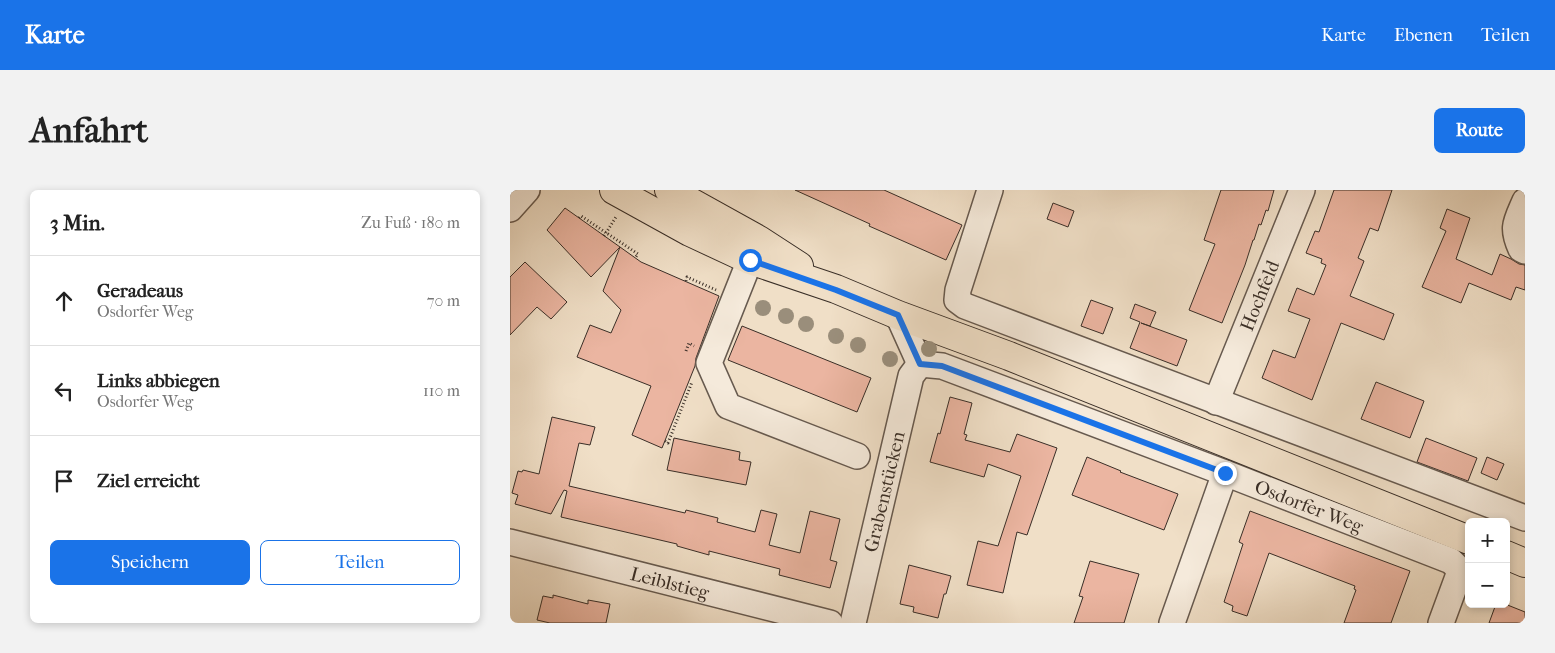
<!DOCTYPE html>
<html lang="de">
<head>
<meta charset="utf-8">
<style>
	:root { --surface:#fff; --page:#f2f2f2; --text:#222; --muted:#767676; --line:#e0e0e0; --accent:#1a73e8 }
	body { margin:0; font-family:"IM FELL French Canon",serif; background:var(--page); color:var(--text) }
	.controls { position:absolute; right:15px; bottom:15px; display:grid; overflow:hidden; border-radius:8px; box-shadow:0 2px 8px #0003 }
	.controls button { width:45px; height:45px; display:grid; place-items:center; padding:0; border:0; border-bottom:1px solid var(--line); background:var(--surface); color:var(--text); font:25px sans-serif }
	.stop { position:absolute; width:15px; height:15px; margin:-11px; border:4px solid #1a73e8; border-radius:50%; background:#fff }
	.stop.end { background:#1a73e8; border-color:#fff; box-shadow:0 1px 5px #0008 }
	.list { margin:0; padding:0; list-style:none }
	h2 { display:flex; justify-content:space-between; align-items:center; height:65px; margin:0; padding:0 20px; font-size:21px }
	h2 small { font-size:16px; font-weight:400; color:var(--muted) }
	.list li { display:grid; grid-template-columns:32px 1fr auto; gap:15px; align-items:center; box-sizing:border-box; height:90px; padding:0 20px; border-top:1px solid var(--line) }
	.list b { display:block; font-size:19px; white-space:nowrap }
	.list p { margin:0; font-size:16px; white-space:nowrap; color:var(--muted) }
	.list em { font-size:16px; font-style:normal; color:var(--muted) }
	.actions { display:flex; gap:10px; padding:15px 20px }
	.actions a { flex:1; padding:11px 0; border:1px solid var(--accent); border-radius:8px; text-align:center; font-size:18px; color:var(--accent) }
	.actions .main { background:var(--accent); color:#fff }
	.icon { flex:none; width:28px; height:28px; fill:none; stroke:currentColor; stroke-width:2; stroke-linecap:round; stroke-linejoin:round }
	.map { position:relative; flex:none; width:1015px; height:433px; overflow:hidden; border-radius:8px }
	header { display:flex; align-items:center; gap:30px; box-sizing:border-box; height:70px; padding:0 25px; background:var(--accent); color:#fff }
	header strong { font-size:24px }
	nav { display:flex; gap:28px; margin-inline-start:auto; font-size:18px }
	.intro { display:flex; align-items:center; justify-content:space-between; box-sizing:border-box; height:120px; padding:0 30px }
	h1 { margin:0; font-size:35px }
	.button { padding:12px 22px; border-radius:8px; background:var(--accent); color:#fff; font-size:18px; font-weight:700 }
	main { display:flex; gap:30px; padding:0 30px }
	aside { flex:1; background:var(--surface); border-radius:8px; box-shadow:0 2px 8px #0003 }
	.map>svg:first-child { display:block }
	.building { fill:#ebb5a1; stroke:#392e27 }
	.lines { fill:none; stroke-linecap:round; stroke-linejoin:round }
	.minor-casing { stroke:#675a4f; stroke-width:28 }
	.major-casing { stroke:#392e27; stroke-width:30 }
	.path { stroke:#392e27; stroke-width:3; stroke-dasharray:1 2.5; stroke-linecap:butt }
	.minor { stroke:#f5eadb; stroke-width:25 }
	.major { stroke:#f0dfc7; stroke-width:28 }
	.tree { fill:#9a8e7b }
	.route { stroke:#1a73e8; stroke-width:6 }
	.labels { text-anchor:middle; stroke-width:4; stroke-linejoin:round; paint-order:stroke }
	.street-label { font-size:19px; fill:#392e27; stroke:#f5eadb }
</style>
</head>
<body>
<header>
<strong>Karte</strong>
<nav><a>Karte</a><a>Ebenen</a><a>Teilen</a></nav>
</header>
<div class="intro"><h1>Anfahrt</h1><a class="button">Route</a></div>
<main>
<aside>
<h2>3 Min.<small>Zu Fuß · 180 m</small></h2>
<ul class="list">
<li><svg class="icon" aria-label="ahead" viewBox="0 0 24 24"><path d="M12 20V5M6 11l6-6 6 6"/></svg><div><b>Geradeaus</b><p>Osdorfer Weg</p></div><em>70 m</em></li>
<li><svg class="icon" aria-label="left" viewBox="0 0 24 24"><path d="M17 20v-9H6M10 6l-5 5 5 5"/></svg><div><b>Links abbiegen</b><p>Osdorfer Weg</p></div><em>110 m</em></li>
<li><svg class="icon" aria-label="arrive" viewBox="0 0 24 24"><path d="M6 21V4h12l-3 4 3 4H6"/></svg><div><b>Ziel erreicht</b></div></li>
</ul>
<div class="actions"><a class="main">Speichern</a><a>Teilen</a></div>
</aside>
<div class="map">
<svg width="1015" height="433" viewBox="0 0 1015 433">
	<rect width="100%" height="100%" fill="#f0dfc7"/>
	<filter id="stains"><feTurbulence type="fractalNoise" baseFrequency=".004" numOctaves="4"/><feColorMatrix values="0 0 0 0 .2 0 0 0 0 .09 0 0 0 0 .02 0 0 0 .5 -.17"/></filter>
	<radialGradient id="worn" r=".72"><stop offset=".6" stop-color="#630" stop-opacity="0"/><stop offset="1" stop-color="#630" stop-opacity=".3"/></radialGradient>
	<g class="building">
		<path d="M285 0H374L452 35 436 70 359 36 360 34Z"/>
		<path d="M711 0H764L758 21 756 20 751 35 749 34 744 50H743L735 75 712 133 679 120 705 54 694 50Z"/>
		<path d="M824 0H882L868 41 860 38 848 68 854 71 840 106 884 124 874 150 831 133 802 210 752 188 763 160 785 168 800 129 778 121 787 98 804 105 816 75 811 73 812 69 796 63 805 41 809 42Z"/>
		<path d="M543 13 564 21 558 37 537 29Z"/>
		<path d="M55 18 110 57 81 87 37 40Z"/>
		<path d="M937 19 960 28 946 69 982 85 990 64 1001 69 1009 74 1015 75V100L1006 97 1001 110 959 93 951 113 912 97 936 41 930 38Z"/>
		<path d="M110 57 131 72 209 106 186 168 185 176 152 258 122 245 141 196 67 167 80 135 101 143 111 120 93 101Z"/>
		<path d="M15 72 57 112 41 129 27 117 0 145V87Z"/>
		<path d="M581 110 603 118 593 144 571 136Z"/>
		<path d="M625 114 646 122 640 136 631 133 677 150 667 176 620 158 630 132 620 128Z"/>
		<path d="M232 136 361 188 347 222 218 170Z"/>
		<path d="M866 192 914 211 900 248 851 229Z"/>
		<path d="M440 207 462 213 454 244 457 245 455 250 500 262 507 244 547 258 517 345 507 342 493 403 457 395 468 351 488 356 511 286 478 274 474 287 420 272 428 243 430 244Z"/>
		<path d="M42 227 85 237 80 255 69 253 59 296 175 323 176 320 208 328 207 332 245 342 251 320 267 324 259 355 290 363 300 321 330 329 320 370 327 372 320 398 269 385 270 379 199 361V365L167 356V354L51 327 57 301 54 300 41 324 5 314 8 305 2 303 8 281 12 282 13 280 29 284Z"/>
		<path d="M164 248 230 262 229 270 241 272 236 295 157 280Z"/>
		<path d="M916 248 967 268 958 291 907 272Z"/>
		<path d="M577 267 611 281 610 282 668 304 654 340 562 305Z"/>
		<path d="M977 267 994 274 987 290 971 283Z"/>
		<path d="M740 321 900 381 881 433H834L846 400 844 399 845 396 759 363 737 426 722 421 723 416 714 412 733 354 729 352Z"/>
		<path d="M580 371 629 384 614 433H564L573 407 569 406Z"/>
		<path d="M399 375 441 386 436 404H434L428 428 403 422 404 417 390 414Z"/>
		<path d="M43 405 78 414V410L100 414 96 433H40L27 430 33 406 43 408Z"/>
		<path d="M986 414H995L1015 422V433H979Z"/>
	</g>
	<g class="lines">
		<defs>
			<g id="minor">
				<path d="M480 0 448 100 447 110 455 116 1015 328"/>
				<path d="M1015 11C1006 32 1001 37 1011 59L1015 61"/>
				<path d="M0 19 17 0"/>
				<path d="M240 70 199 173 218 216 347 266"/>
				<path d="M388 125 410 174"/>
				<path id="s1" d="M410 174 432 176 715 283 941 371 947 377 949 384 931 433"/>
				<path id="s2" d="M706 212 792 0"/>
				<path id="s3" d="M0 352 320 433"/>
				<path id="s4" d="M343 433 401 186 410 174"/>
				<path d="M662 433 715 283"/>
			</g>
			<g id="major">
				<path d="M104 0 180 42 240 70 326 99 388 125 499 166 959 350"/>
				<path d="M159 0 249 50 289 76"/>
				<path d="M996 365 1015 373"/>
			</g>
		</defs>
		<use href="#minor" class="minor-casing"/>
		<use href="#major" class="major-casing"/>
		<g class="path">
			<path d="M69 28 71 26 128 64 125 68"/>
			<path d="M94 46 106 27"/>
			<path d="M176 91 177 87 206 100"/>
			<path d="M176 161 179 153 184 156"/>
			<path d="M155 251 158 253 182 192"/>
		</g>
		<use href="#minor" class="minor"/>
		<use href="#major" class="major"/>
	</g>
	<g class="tree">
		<circle cx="253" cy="118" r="8"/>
		<circle cx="276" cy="126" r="8"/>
		<circle cx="296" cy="134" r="8"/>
		<circle cx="326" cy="146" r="8"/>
		<circle cx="348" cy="155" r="8"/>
		<circle cx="419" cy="159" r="8"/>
		<circle cx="380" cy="169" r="8"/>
	</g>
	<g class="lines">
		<path class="route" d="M240 70 326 100 388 125 410 174 432 176 715 283"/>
	</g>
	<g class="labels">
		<g class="street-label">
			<text dy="7" stroke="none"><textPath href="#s2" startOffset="115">Hochfeld</textPath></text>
			<text dy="7" stroke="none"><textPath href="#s4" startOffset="135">Grabenstücken</textPath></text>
			<text dy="7" stroke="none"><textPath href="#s1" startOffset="415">Osdorfer Weg</textPath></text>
			<text dy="7" stroke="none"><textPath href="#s3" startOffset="165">Leiblstieg</textPath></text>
		</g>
	</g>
	<rect width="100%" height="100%" filter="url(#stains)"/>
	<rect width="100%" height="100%" fill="url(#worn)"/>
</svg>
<div class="controls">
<button>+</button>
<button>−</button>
</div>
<div class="stop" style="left:240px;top:70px"></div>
<div class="stop end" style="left:715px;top:283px"></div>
</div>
</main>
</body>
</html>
